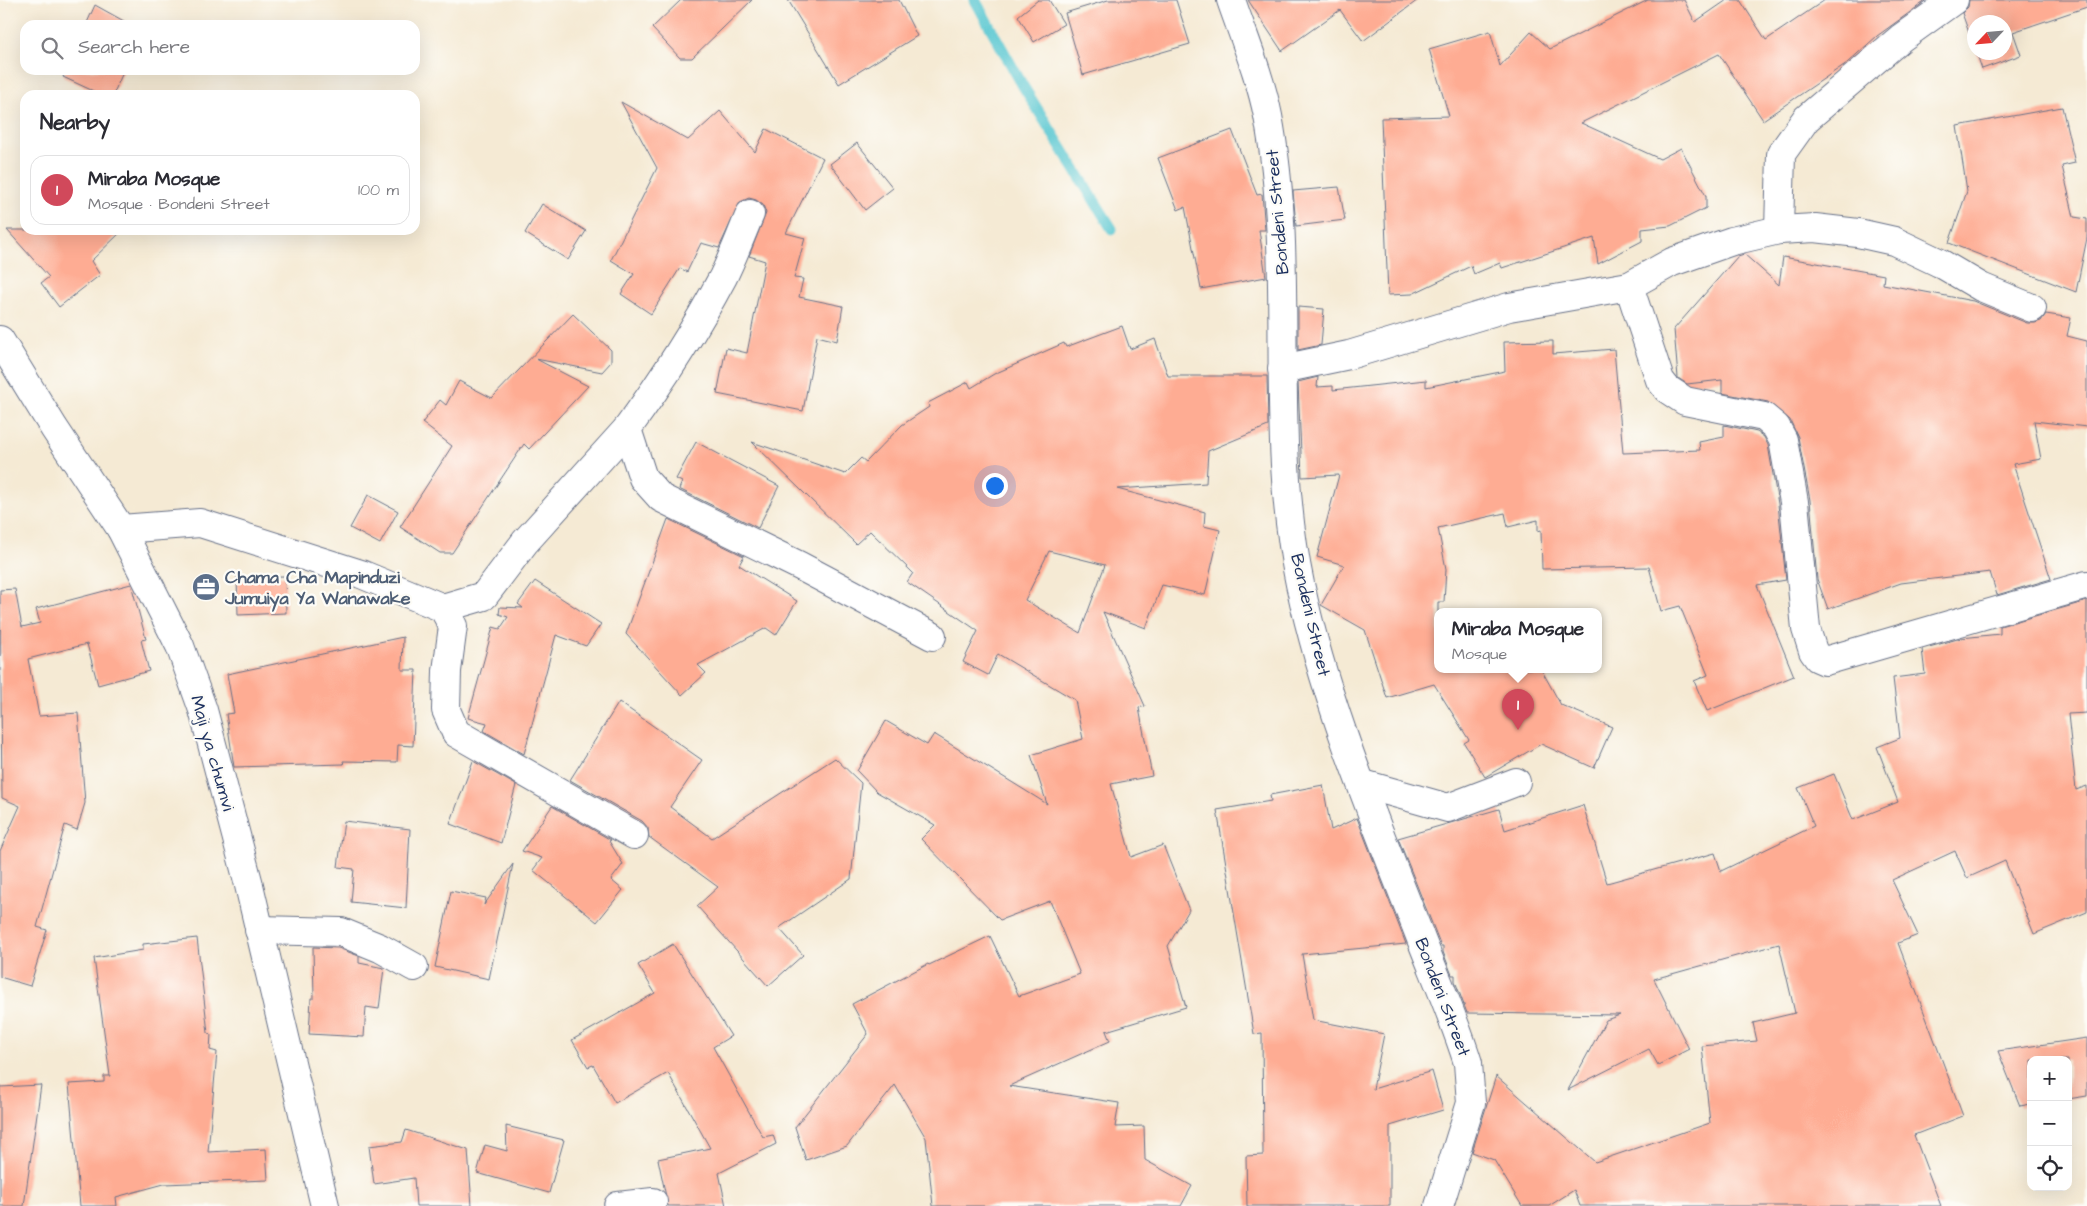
<!DOCTYPE html>
<html lang="en">
<head>
<meta charset="utf-8">
<style>
	:root { --surface:#fff; --page:#f2f2f3; --text:#2b2b33; --muted:#7c7c81; --line:#e1e1e2; --accent:#d1495b }
	body { margin:0; font-family:"Architects Daughter",sans-serif; background:var(--page); color:var(--text) }
	.controls { position:absolute; right:15px; bottom:15px; display:grid; overflow:hidden; border-radius:10px; box-shadow:0 5px 20px #0002 }
	.controls button { width:45px; height:45px; display:grid; place-items:center; padding:0; border:0; border-bottom:1px solid var(--line); background:var(--surface); color:var(--text); font:25px sans-serif }
	.compass { position:absolute; left:1967px; top:15px; width:45px; height:45px; border-radius:50%; background:var(--surface); box-shadow:0 5px 20px #0002; rotate:244deg }
	.you { position:absolute; left:994px; top:485px; width:18px; height:18px; margin:-12px; border:4px solid #fff; border-radius:50%; background:#1a73e8; box-shadow:0 0 0 8px #1a73e833 }
	.badge { display:grid; place-items:center; width:32px; height:32px; border-radius:50%; background:var(--accent); color:#fff; font-size:16px; font-weight:700 }
	.pin { position:absolute; translate:-50% -41px; filter:drop-shadow(0 1px 2px #0008) }
	.pin::after { content:''; position:absolute; top:26px; width:18px; height:15px; background:inherit; clip-path:polygon(0 0,100% 0,50% 100%) }
	.popup { position:absolute; left:1434px; top:608px; width:168px; height:65px; box-sizing:border-box; display:grid; place-content:center; border-radius:10px; background:var(--surface); filter:drop-shadow(0 1px 4px #0005); font-size:16px; white-space:nowrap; color:var(--muted) }
	.popup b { font-size:19px; color:var(--text) }
	.popup::after { content:''; position:absolute; left:50%; top:100%; margin-left:-10px; border:10px solid transparent; border-top-color:var(--surface) }
	.list { margin:0; padding:0; list-style:none }
	h2 { display:flex; justify-content:space-between; align-items:center; height:65px; margin:0; padding:0 20px; font-size:21px }
	h2 small { font-size:16px; font-weight:400; color:var(--muted) }
	.list li { display:grid; grid-template-columns:32px 1fr auto; gap:15px; align-items:center; box-sizing:border-box; height:70px; margin:0 10px 10px; padding:0 10px; border:1px solid var(--line); border-radius:15px }
	.list b { display:block; font-size:19px; white-space:nowrap }
	.list p { margin:0; font-size:16px; white-space:nowrap; color:var(--muted) }
	.list em { font-size:16px; font-style:normal; color:var(--muted) }
	.icon { flex:none; width:28px; height:28px; fill:none; stroke:currentColor; stroke-width:2; stroke-linecap:round; stroke-linejoin:round }
	.map { position:relative; flex:none; width:2087px; height:1206px; overflow:hidden }
	.search { position:absolute; background:var(--surface); box-shadow:0 5px 20px #0002; left:20px; top:20px; width:400px; height:55px; display:flex; align-items:center; gap:12px; box-sizing:border-box; padding:0 18px; border-radius:15px; color:var(--muted); font-size:19px }
	.panel { position:absolute; background:var(--surface); box-shadow:0 5px 20px #0002; left:20px; top:90px; width:400px; height:145px; border-radius:15px }
	.map>svg:first-child { display:block }
	.lines { fill:none; stroke-linecap:round; stroke-linejoin:round }
	.stream { stroke:#5bc8d2; stroke-width:11 }
	.building { fill:#feac93; fill-rule:evenodd }
	.street-casing { stroke:#677087; stroke-width:30 }
	.street { stroke:#fff; stroke-width:28 }
	.labels { text-anchor:middle; stroke-width:4.5; stroke-linejoin:round; paint-order:stroke }
	.street-label { font-size:18px; fill:#1b2f5e; stroke:#fdfcf7 }
	.service-label { font-size:18px; font-weight:bold; fill:#4e5e75; stroke:#fdfcf7; text-anchor:start }
</style>
</head>
<body>
<div class="map">
<svg width="2087" height="1206" viewBox="0 0 2087 1206">
	<rect width="100%" height="100%" fill="#fdfcf7"/>
	<filter id="ink" filterUnits="userSpaceOnUse"><feTurbulence type="fractalNoise" baseFrequency=".02" numOctaves="2"/><feDisplacementMap in="SourceGraphic" scale="10" xChannelSelector="R" yChannelSelector="G"/><feConvolveMatrix kernelMatrix="1 2 1 2 8 2 1 2 1" color-interpolation-filters="sRGB"/></filter>
	<filter id="wash" filterUnits="userSpaceOnUse"><feTurbulence type="fractalNoise" baseFrequency=".0096" numOctaves="4" result="noise"/><feDisplacementMap in="SourceGraphic" scale="20" xChannelSelector="R" yChannelSelector="G"/><feGaussianBlur stdDeviation="1.12" result="paint"/><feColorMatrix in="noise" values="0 0 0 0 0 0 0 0 0 0 0 0 0 0 0 0 0 1.4 0 .05"/><feComposite in="paint" operator="in"/></filter>
	<g filter="url(#wash)">
		<rect width="100%" height="100%" fill="#f5ead4"/>
		<g class="lines">
			<path class="stream" d="M975 0 1023 86 1112 229"/>
		</g>
		<g id="blocks">
			<g class="building">
				<path d="M681 0H752L692 58H680L652 28Z"/>
				<path d="M788 0H899L917 36 839 84Z"/>
				<path d="M1038 0H1049L1064 24 1034 42 1018 16Z"/>
				<path d="M1108 0H1176L1190 44 1083 75 1065 13Z"/>
				<path d="M1248 0H1418L1363 41 1340 10 1282 51Z"/>
				<path d="M1648 0H1684L1695 22 1727 0H1740L1766 40 1825 0H1927L1877 36 1847 63 1763 120 1719 54 1581 123 1660 159 1681 148 1706 196V208L1670 226 1642 229V241L1598 264 1594 238 1502 268 1500 263 1474 274 1471 266 1412 294 1388 295 1381 118 1449 116 1429 49 1490 31 1500 66 1531 32 1550 49Z"/>
				<path d="M1969 0H2087V7L2013 32 2021 55 1982 69 1976 52H2004V22H1974V47L1962 13 1968 7Z"/>
				<path d="M95 5 131 25H86Z"/>
				<path d="M66 70H124L113 95H102L63 77Z"/>
				<path d="M621 102 688 140 720 111 755 152 766 129 823 158 786 233 805 238 794 278 803 279 799 297 843 306 837 341 817 336 803 411 717 394 726 348 747 353 765 261 749 256 766 213 763 205 756 200 749 198 740 202 719 248 701 243 687 272 680 268 651 314 621 294 634 274 611 260 657 168Z"/>
				<path d="M2062 107 2075 163 2062 166 2074 217 2087 219V238L2076 292 1949 243 1967 191 1957 126Z"/>
				<path d="M1232 130 1257 195 1262 194 1265 230H1259L1266 277 1201 289 1185 207 1178 210 1158 158Z"/>
				<path d="M857 143 893 188 865 210 830 164Z"/>
				<path d="M1339 187 1345 220 1296 226 1293 191Z"/>
				<path d="M542 204 586 231 568 260 525 233Z"/>
				<path d="M7 230H123L91 261 100 275 59 307 41 283 49 277Z"/>
				<path d="M1744 254 1779 285 1783 257 1884 275 1883 284 1973 301 2027 323H2035L2041 321 2046 314 2071 318 2067 336 2087 341V427L2034 421 2041 459 2013 464 2051 579 1997 595 1990 572 1901 583 1828 609 1817 579 1810 500 1798 437 1790 420 1768 402 1722 393V380L1687 384 1678 378 1674 329 1738 256Z"/>
				<path d="M1298 307 1324 309 1321 345 1298 350Z"/>
				<path d="M573 314 611 350V362L602 372 536 359 588 386 529 449 524 444 452 553H440L400 527 452 446 422 423 440 400 446 405 459 381 492 398Z"/>
				<path d="M1122 326 1130 349 1155 339 1168 376H1267L1268 426 1208 451 1206 483 1117 489 1205 512 1204 526 1220 530 1205 595 1162 585 1146 628 1103 612 1145 706 1139 708 1152 776 1111 784 1131 857 1163 845 1189 910 1168 946 1186 1007 1106 1031 1110 1041 1009 1086 1119 1103 1115 1127 1144 1126 1145 1160 1192 1186 1181 1206H933L926 1138 895 1085 847 1146 806 1160 795 1127 868 1034 852 1004 928 964 929 965 990 936 1019 996 1080 974 1050 901 1000 920 921 839 935 825 877 792 857 771 886 721 927 745 934 734 1047 804 1031 755 1083 739 1075 700 998 654 988 675 963 662 978 631 907 582 913 573 870 531 856 544 752 442 845 474 861 458 866 462 902 425 929 407 928 403 968 382 971 388 994 374 1064 343 1066 347ZM1049 551 1105 565 1080 633 1025 600Z"/>
				<path d="M1553 341V354L1614 349 1623 453 1700 450 1699 442 1724 437V425L1757 432 1764 437 1768 445 1778 504 1786 580 1757 585 1794 676 1707 711 1694 681 1708 675 1680 606 1661 611 1649 567 1542 569 1541 530 1538 531V520L1508 527 1505 513 1438 528 1446 569 1444 602H1438V669H1541L1561 705 1612 727 1594 768 1541 744 1485 777 1464 743 1469 740 1434 684 1387 698 1365 630 1321 605 1344 565 1317 557 1339 475 1302 477 1298 382 1318 377 1317 387 1333 386V390L1426 380V387L1505 371 1504 342Z"/>
				<path d="M696 442 779 486 758 528 679 489 682 482 676 479Z"/>
				<path d="M368 495 398 511 380 544 350 528Z"/>
				<path d="M668 519 744 556 739 565 797 601 776 635 766 628 698 665 706 673 682 695 626 634Z"/>
				<path d="M285 576 286 613 238 615 237 577Z"/>
				<path d="M535 581 601 624 586 646 556 635 524 754 484 731 487 723 468 718 493 627 500 629 508 617 499 614 500 607 523 608 518 604Z"/>
				<path d="M131 584 146 639 141 640 149 671 98 685 87 644 28 659 39 716 78 713 85 803 77 830 65 825 37 927 47 930 30 986 0 977V851L20 806 2 798 0 590 15 589 22 627 40 623 36 609Z"/>
				<path d="M2087 601V713L2068 714 2076 790 2087 786V912L2034 934 2005 861 1967 878 1955 851 1892 880 1918 935 1898 943 1963 1116 1914 1135 1941 1206H1580L1574 1190 1549 1206H1522L1494 1160 1472 1152 1496 1076 1595 1162 1710 1123 1702 1046 1757 1041 1753 1023 1795 1013 1779 944 1654 979 1689 1049 1658 1065 1649 1049 1568 1090 1606 1020 1620 1015 1467 1013 1455 981V975H1452L1443 952V946H1441L1398 838 1499 809 1505 830 1583 805 1607 883 1715 853 1721 871 1814 826 1798 788 1834 774 1853 820 1898 802 1877 747 1900 738 1893 678 1925 674 1922 649 1961 638 2000 634V626Z"/>
				<path d="M403 637 402 670H416L413 746 398 745 397 762 343 761 344 764 234 767 226 714 234 713 227 674Z"/>
				<path d="M619 702 702 760 670 807 712 838 835 758 861 783 851 879 779 928 803 955 768 986 697 906 718 887 649 837 648 828 642 821 570 780Z"/>
				<path d="M473 761 516 785 501 843 450 824Z"/>
				<path d="M1323 785 1331 830 1357 818 1406 944 1302 954 1313 1020 1384 1034 1373 1089 1432 1071 1443 1110 1390 1126V1206H1247L1246 1156 1263 1155 1262 1033 1254 1034 1217 810 1271 801 1270 795Z"/>
				<path d="M552 806 611 840 609 841 623 864 611 880 623 890 597 922 533 870 542 858 522 851Z"/>
				<path d="M344 821 410 829 406 908 351 902 354 869 338 867Z"/>
				<path d="M513 864 489 979 435 967 451 891 486 898 484 905Z"/>
				<path d="M197 938 208 1033 211 1034 210 1050 217 1052 208 1152 266 1149 268 1180 164 1184 116 1197 117 1206H80L69 1084 104 1082V1076H110L94 958 143 950V944Z"/>
				<path d="M673 944 731 1036 713 1047 763 1137 773 1135 776 1144 719 1173 726 1206H668L658 1159 710 1148 668 1073 615 1103 593 1065 588 1067 572 1040 655 993 638 965Z"/>
				<path d="M313 947 338 948 359 956V963L384 968 379 1009 366 1007 364 1037 309 1034 311 998H314Z"/>
				<path d="M2087 1038V1096L2068 1099V1060H2031V1104L2020 1106 1998 1051Z"/>
				<path d="M41 1085 24 1206H0V1087Z"/>
				<path d="M506 1126 564 1140 549 1193 477 1173 485 1145 507 1151Z"/>
				<path d="M406 1130 468 1150 472 1206H416L414 1178 374 1184 369 1146 402 1142Z"/>
			</g>
		</g>
	</g>
	<g filter="url(#ink)">
		<use href="#blocks" fill-opacity="0" stroke="#677087" stroke-width="1"/>
		<g class="lines">
			<defs>
				<g id="street">
					<path d="M1231 0C1244 38 1260 76 1268 116 1297 270 1267 430 1300 584 1326 706 1376 823 1421 939 1437 980 1455 1021 1468 1063L1471 1103 1439 1206"/>
					<path d="M750 214C741 235 733 257 723 277 695 330 662 381 627 429L643 478 661 498 800 566 932 636"/>
					<path d="M1779 230 1781 154 1806 119 1901 38 1954 0"/>
					<path d="M1629 286 1660 380 1667 389 1685 401 1764 417 1776 427 1783 440 1794 502 1806 629 1813 651 1818 658 1825 661 2087 585"/>
					<path d="M0 340 54 428 121 529 180 646 203 710 248 881 325 1206"/>
					<path d="M1282 369 1349 355 1509 307 1629 286 1672 262 1732 241 1779 230 1815 228 1858 233 1894 241 1940 263 1981 287 2032 308"/>
					<path d="M121 529 200 523 361 574 443 608 453 626 447 671 446 710 456 733 634 835"/>
					<path d="M443 608 484 596 525 542 627 429"/>
					<path d="M1363 784 1448 808 1516 782"/>
					<path d="M259 930 341 932 380 948 414 967"/>
					<path d="M618 1206 653 1202"/>
				</g>
			</defs>
			<use href="#street" class="street-casing"/>
			<use href="#street" class="street"/>
		</g>
	</g>
	<defs>
		<symbol id="office-disc" viewBox="-11 -11 22 22"><circle r="9.5" fill="#5c6f8a" stroke="#fdfcf7"/><path d="M-6-3h4V-5.5h4V-3h4V5H-6ZM-1-4.5V-3h2v-1.5ZM-6 0V1H6V0Z" fill="#fff"/></symbol>
	</defs>
	<g fill-rule="evenodd">
		<use href="#office-disc" x="190" y="571" width="32" height="32"/>
	</g>
	<g class="labels">
		<g class="street-label">
			<text transform="translate(1277 212) rotate(-95)" y="6">Bondeni Street</text>
			<text transform="translate(1311 615) rotate(77)" y="6">Bondeni Street</text>
			<text transform="translate(213 753) rotate(74)" y="6">Maji ya chumvi</text>
			<text transform="translate(1443 997) rotate(69)" y="6">Bondeni Street</text>
		</g>
		<g class="service-label">
			<text x="225" y="583">Chama Cha Mapinduzi<tspan x="225" dy="21">Jumuiya Ya Wanawake</tspan></text>
		</g>
	</g>
</svg>
<div class="controls">
<button>+</button>
<button>−</button>
<button><svg class="icon" aria-label="locate" viewBox="0 0 24 24"><circle cx="12" cy="12" r="6"/><path d="M12 2v4M12 18v4M2 12h4M18 12h4"/></svg></button>
</div>
<svg class="compass" viewBox="-18 -18 36 36"><path d="M0-13l5 13h-10z" fill="#e53935"/><path d="M0 13l5-13h-10z" fill="#7c7c81"/></svg>
<div class="you"></div>
<div class="pin badge" style="left:1518px;top:730px">1</div>
<div class="popup"><b>Miraba Mosque</b>Mosque</div>
<div class="search"><svg class="icon" aria-label="search" viewBox="0 0 24 24"><circle cx="10" cy="10" r="6"/><path d="M15 15l6 6"/></svg>Search here</div>
<section class="panel">
<h2>Nearby<small></small></h2>
<ul class="list">
<li><span class="badge">1</span><div><b>Miraba Mosque</b><p>Mosque · Bondeni Street</p></div><em>100 m</em></li>
</ul>
</section>
</div>
</body>
</html>
